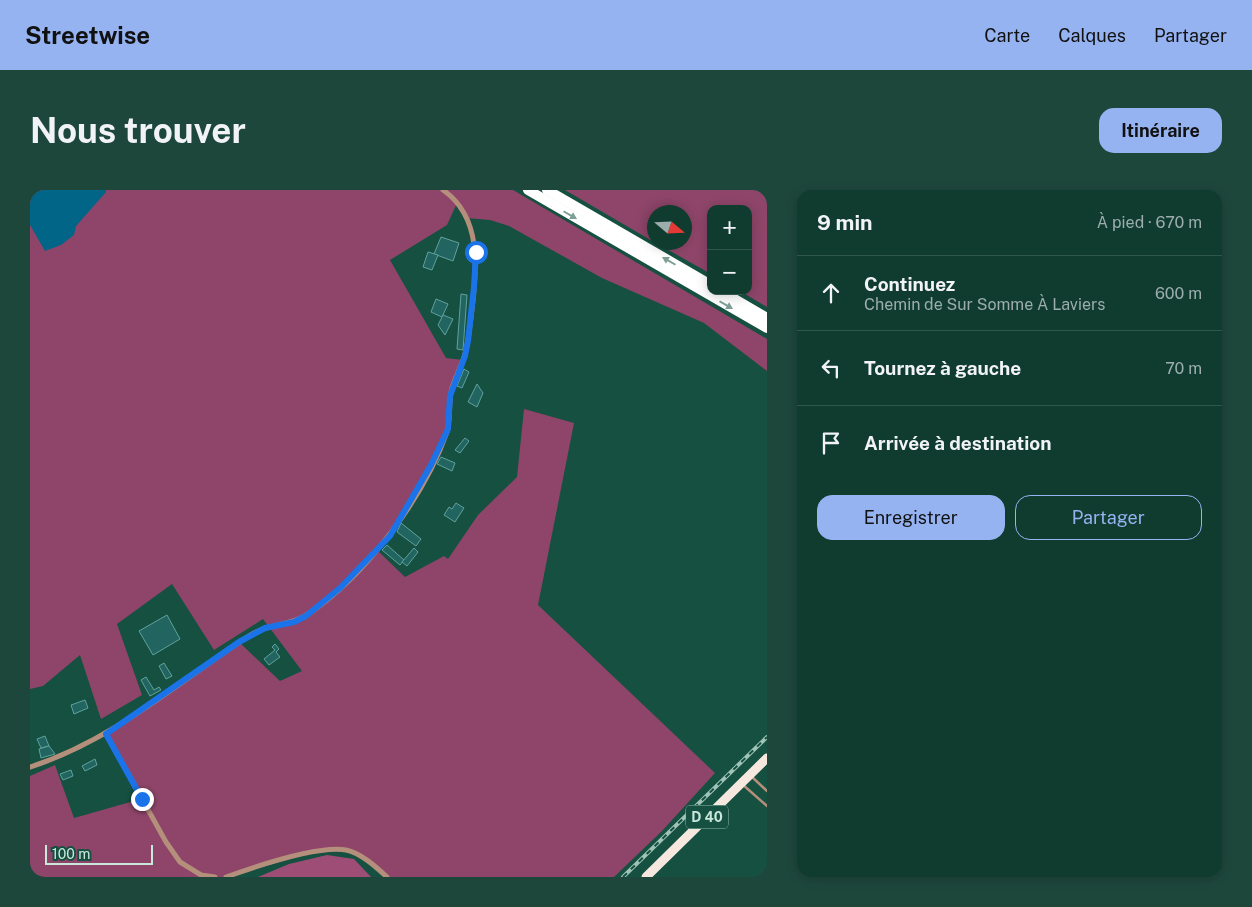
<!DOCTYPE html>
<html lang="fr">
<head>
<meta charset="utf-8">
<style>
	:root { --surface:#103c30; --page:#1e473c; --text:#f1f3f6; --muted:#9cadab; --line:#30564c; --accent:#95b2f1 }
	body { margin:0; font-family:"Public Sans",sans-serif; background:var(--page); color:var(--text) }
	.controls { position:absolute; right:15px; top:15px; display:grid; overflow:hidden; border-radius:10px; box-shadow:0 2px 12px #0003 }
	.controls button { width:45px; height:45px; display:grid; place-items:center; padding:0; border:0; border-bottom:1px solid var(--line); background:var(--surface); color:var(--text); font:25px sans-serif }
	.compass { position:absolute; left:617px; top:15px; width:45px; height:45px; border-radius:50%; background:var(--surface); box-shadow:0 2px 12px #0003; rotate:109deg }
	.scale { position:absolute; left:15px; bottom:12px; width:108px; box-sizing:border-box; padding-left:5px; border:2px solid #cae7dc; border-top:0; font-size:14px; line-height:18px; white-space:nowrap; color:#cae7dc; -webkit-text-stroke:4px #155040; paint-order:stroke }
	.stop { position:absolute; width:15px; height:15px; margin:-11px; border:4px solid #1a73e8; border-radius:50%; background:#fff }
	.stop.end { background:#1a73e8; border-color:#fff; box-shadow:0 1px 5px #0008 }
	.list { margin:0; padding:0; list-style:none }
	h2 { display:flex; justify-content:space-between; align-items:center; height:65px; margin:0; padding:0 20px; font-size:21px }
	h2 small { font-size:16px; font-weight:400; color:var(--muted) }
	.list li { display:grid; grid-template-columns:32px 1fr auto; gap:15px; align-items:center; box-sizing:border-box; height:75px; padding:0 20px; border-top:1px solid var(--line) }
	.list b { display:block; font-size:19px; white-space:nowrap }
	.list p { margin:0; font-size:16px; white-space:nowrap; color:var(--muted) }
	.list em { font-size:16px; font-style:normal; color:var(--muted) }
	.actions { display:flex; gap:10px; padding:15px 20px }
	.actions a { flex:1; padding:11px 0; border:1px solid var(--accent); border-radius:15px; text-align:center; font-size:18px; color:var(--accent) }
	.actions .main { background:var(--accent); color:#111 }
	.icon { flex:none; width:28px; height:28px; fill:none; stroke:currentColor; stroke-width:2; stroke-linecap:round; stroke-linejoin:round }
	.map { position:relative; flex:none; width:737px; height:687px; overflow:hidden; border-radius:15px }
	header { display:flex; align-items:center; gap:30px; box-sizing:border-box; height:70px; padding:0 25px; background:var(--accent); color:#111 }
	header strong { font-size:24px }
	nav { display:flex; gap:28px; margin-inline-start:auto; font-size:18px }
	.intro { display:flex; align-items:center; justify-content:space-between; box-sizing:border-box; height:120px; padding:0 30px }
	h1 { margin:0; font-size:35px }
	.button { padding:12px 22px; border-radius:15px; background:var(--accent); color:#111; font-size:18px; font-weight:700 }
	main { display:flex; gap:30px; padding:0 30px }
	aside { flex:1; background:var(--surface); border-radius:15px; box-shadow:0 2px 12px #0003 }
	.map>svg:first-child { display:block }
	.green { fill:#8e4569 }
	.forest { fill:#9e4d76 }
	.water { fill:#006587 }
	.building { fill:#216460; stroke:#61a19d }
	.lines { fill:none; stroke-linecap:round; stroke-linejoin:round }
	.lane { stroke:#b48f7b; stroke-width:2.5 }
	.street { stroke:#b48f7b; stroke-width:5 }
	.primary { stroke:#f7e8df; stroke-width:9 }
	.highway { stroke:#fff; stroke-width:10 }
	.rail-casing { stroke:#9fc3b7; stroke-width:4 }
	.rail { stroke:#155040; stroke-width:2; stroke-dasharray:5.5; stroke-linecap:butt }
	.oneway { fill:#7e9f96 }
	.route { stroke:#1a73e8; stroke-width:6 }
	.labels { text-anchor:middle; stroke-width:4; stroke-linejoin:round; paint-order:stroke }
	.shield { fill:#155040; stroke:#94baad; stroke-width:1 }
	.shield-label { font-size:14px; font-weight:bold; fill:#cae7dc }
</style>
</head>
<body>
<header>
<strong>Streetwise</strong>
<nav><a>Carte</a><a>Calques</a><a>Partager</a></nav>
</header>
<div class="intro"><h1>Nous trouver</h1><a class="button">Itinéraire</a></div>
<main>
<div class="map">
<svg width="737" height="687" viewBox="0 0 737 687">
	<rect width="100%" height="100%" fill="#155040"/>
	<g class="green">
		<path d="M0 0H483L737 149V181L674 133 572 88 479 36 460 30 436 28 427 13 417 35 360 70 416 168 433 170 423 197 419 232 413 250 376 322 347 360 375 387 414 366 418 369 448 325 487 287 494 219 544 233 508 415 685 583 632 641 584 687H356L326 663 292 660 196 687H0V586L25 575 44 628 111 609 76 544 209 452 250 491 272 481 233 429 184 460 142 394 87 434 112 505 71 529 50 465 13 496 0 499Z"/>
		<path d="M535 0H737V117L710 101H718V19H681V84L626 53 654 52V22H624V52Z"/>
	</g>
	<path class="forest" d="M297 665 324 669 341 687H228L259 674Z"/>
	<path class="water" d="M0 0H76V2L46 36 44 45 31 55 15 61 0 35Z"/>
	<g class="building">
		<path d="M411 47 429 53 423 71 404 64Z"/>
		<path d="M398 62 408 65 402 80 393 77Z"/>
		<path d="M431 104 437 105 433 160 427 159Z"/>
		<path d="M406 109 418 114 412 127 401 122Z"/>
		<path d="M413 125 423 129 415 145 408 135Z"/>
		<path d="M434 179 439 182 432 198 427 196Z"/>
		<path d="M447 194 453 203 447 217 438 212Z"/>
		<path d="M435 248 439 251 430 263 425 260Z"/>
		<path d="M411 267 425 273 422 281 407 274Z"/>
		<path d="M426 313 434 318 425 332 414 325 419 317 422 319Z"/>
		<path d="M371 333 391 349 386 356 367 342Z"/>
		<path d="M357 355 374 370 370 375 352 360Z"/>
		<path d="M384 358 388 362 377 376 372 372Z"/>
		<path d="M137 425 150 449 123 465 109 441Z"/>
		<path d="M245 454 249 459 246 462 250 467 239 475 234 469 245 460 242 457Z"/>
		<path d="M134 473 142 486 136 489 129 476Z"/>
		<path d="M116 487 124 500 129 497 131 500 120 506 111 490Z"/>
		<path d="M55 510 58 518 44 524 41 515Z"/>
		<path d="M15 546 19 556 11 558 7 549Z"/>
		<path d="M19 556 25 564 11 568 9 559Z"/>
		<path d="M65 569 67 575 55 581 52 576Z"/>
		<path d="M41 580 43 586 33 590 30 584Z"/>
	</g>
	<g class="lines">
		<g class="lane">
			<path d="M721 586 737 601"/>
			<path d="M712 594 737 616"/>
		</g>
		<g class="street">
			<path d="M76 544 136 652 150 672 171 685 185 687"/>
			<path d="M0 577C73 554 133 505 195 462 207 454 219 444 233 439 247 434 262 434 275 426 334 388 394 308 417 242 421 228 418 212 422 198 426 186 432 175 435 164 439 149 440 134 442 119 447 78 452 27 413 0"/>
			<path d="M196 687C224 677 287 655 316 660 331 663 346 677 357 687"/>
		</g>
		<path class="primary" d="M616 687 737 568"/>
		<g class="highway">
			<path d="M498 0 737 138"/>
			<path d="M517 0 681 95"/>
			<path d="M691 101 737 128"/>
		</g>
		<defs>
			<path id="rail" d="M593 687 737 547"/>
		</defs>
		<use href="#rail" class="rail-casing"/>
		<use href="#rail" class="rail"/>
	</g>
	<defs><path id="oneway-solid" d="M-6-.8H1V-3.2L6.5 0L1 3.2V.8H-6Z" transform="scale(1.25)"/></defs>
	<g class="oneway">
		<use href="#oneway-solid" transform="translate(540 25) rotate(30)"/>
		<use href="#oneway-solid" transform="translate(639 71) rotate(-150)"/>
		<use href="#oneway-solid" transform="translate(696 115) rotate(30)"/>
	</g>
	<g class="lines">
		<path class="route" d="M112 609 76 544 209 452 235 438 264 432 276 426 310 398 360 346 401 275 418 239 420 206 435 166 438 151 444 97 446 62"/>
	</g>
	<g class="labels">
		<rect class="shield" x="656" y="615.5" width="42" height="23" rx="4"/>
		<g class="shield-label">
			<text x="677" y="632">D 40</text>
		</g>
	</g>
</svg>
<div class="controls">
<button>+</button>
<button>−</button>
</div>
<svg class="compass" viewBox="-18 -18 36 36"><path d="M0-13l5 13h-10z" fill="#e53935"/><path d="M0 13l5-13h-10z" fill="#9cadab"/></svg>
<div class="scale">100 m</div>
<div class="stop" style="left:446px;top:62px"></div>
<div class="stop end" style="left:112px;top:609px"></div>
</div>
<aside>
<h2>9 min<small>À pied · 670 m</small></h2>
<ul class="list">
<li><svg class="icon" aria-label="ahead" viewBox="0 0 24 24"><path d="M12 20V5M6 11l6-6 6 6"/></svg><div><b>Continuez</b><p>Chemin de Sur Somme À Laviers</p></div><em>600 m</em></li>
<li><svg class="icon" aria-label="left" viewBox="0 0 24 24"><path d="M17 20v-9H6M10 6l-5 5 5 5"/></svg><div><b>Tournez à gauche</b></div><em>70 m</em></li>
<li><svg class="icon" aria-label="arrive" viewBox="0 0 24 24"><path d="M6 21V4h12l-3 4 3 4H6"/></svg><div><b>Arrivée à destination</b></div></li>
</ul>
<div class="actions"><a class="main">Enregistrer</a><a>Partager</a></div>
</aside>
</main>
</body>
</html>
